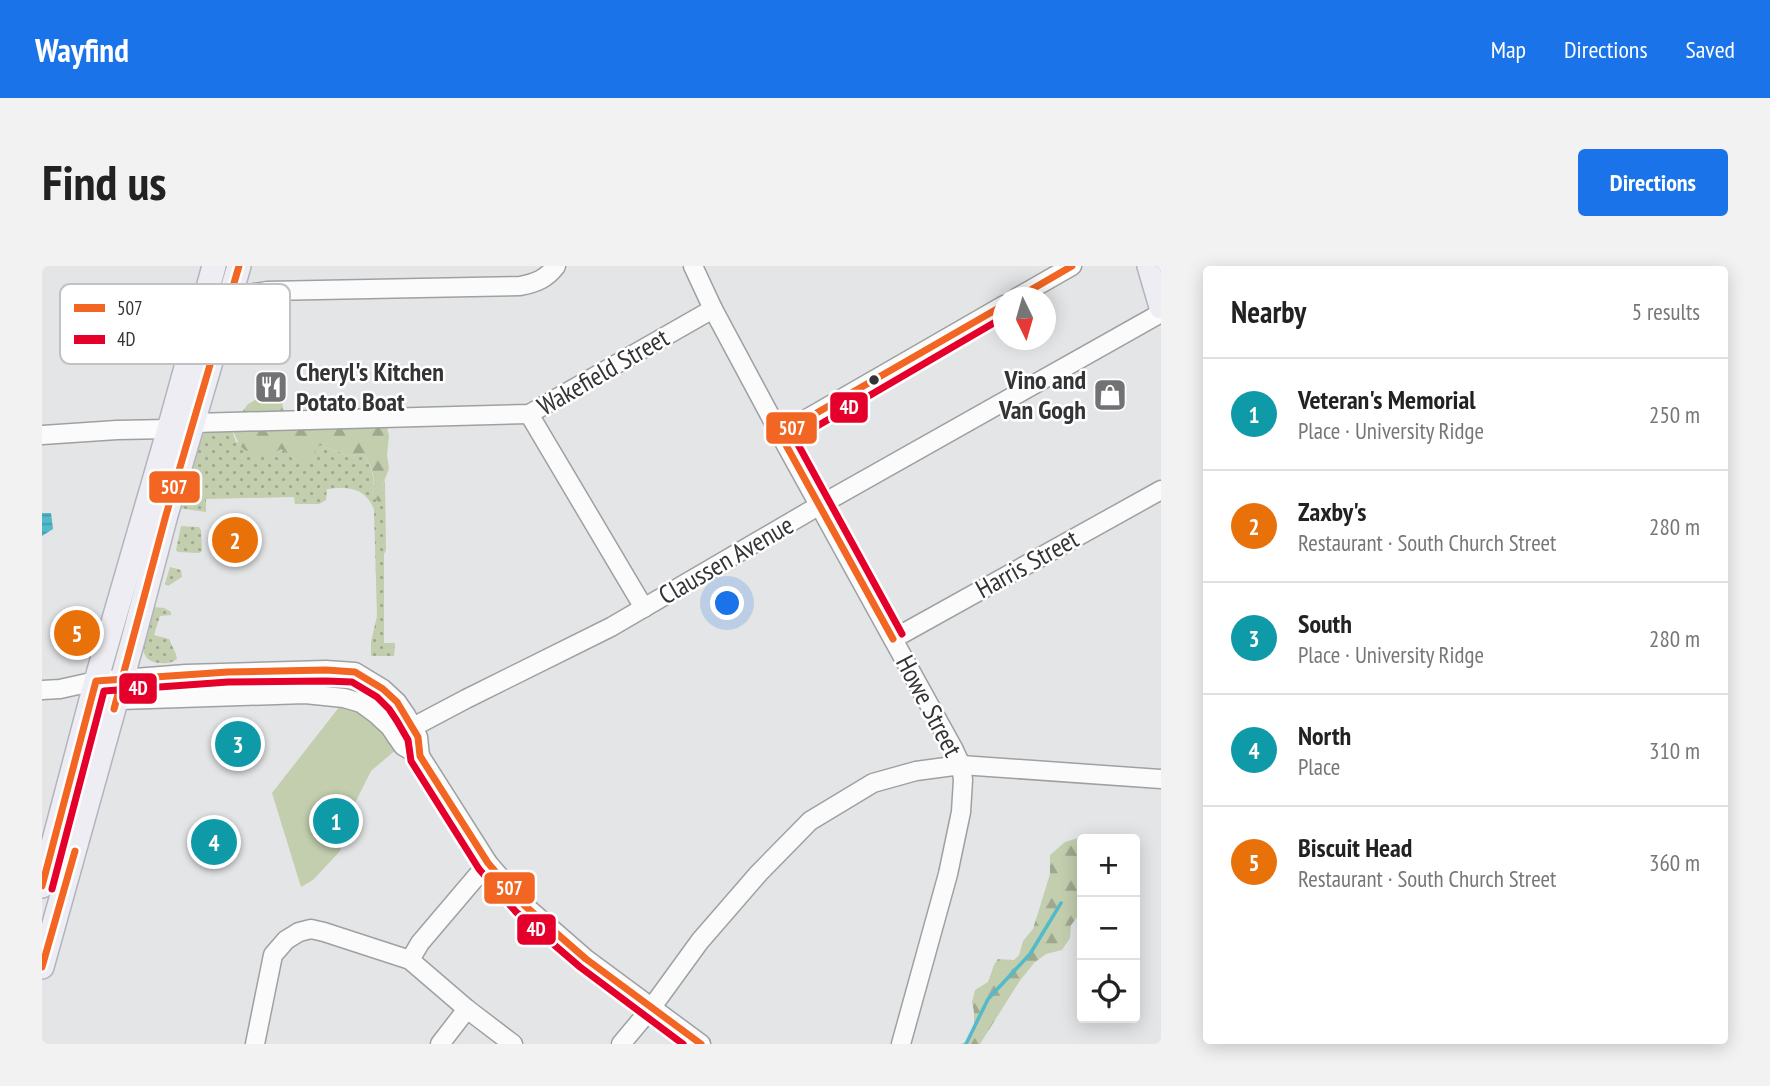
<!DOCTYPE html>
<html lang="en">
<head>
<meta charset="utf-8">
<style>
	:root { --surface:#fff; --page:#f2f2f2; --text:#222; --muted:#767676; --line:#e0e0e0; --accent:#1a73e8 }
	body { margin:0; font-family:"PT Sans Narrow",sans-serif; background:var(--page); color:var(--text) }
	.controls { position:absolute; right:21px; bottom:21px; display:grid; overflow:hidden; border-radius:7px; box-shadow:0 4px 18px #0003 }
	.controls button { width:63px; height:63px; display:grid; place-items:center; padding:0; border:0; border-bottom:2px solid var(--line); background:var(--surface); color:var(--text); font:35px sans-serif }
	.compass { position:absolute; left:951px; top:21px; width:63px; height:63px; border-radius:50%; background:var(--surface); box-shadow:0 4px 18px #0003; rotate:175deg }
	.you { position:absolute; left:686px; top:338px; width:24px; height:24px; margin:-18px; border:5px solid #fff; border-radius:50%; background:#1a73e8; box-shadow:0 0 0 10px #1a73e833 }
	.badge { display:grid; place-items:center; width:46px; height:46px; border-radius:50%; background:var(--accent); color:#fff; font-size:23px; font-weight:700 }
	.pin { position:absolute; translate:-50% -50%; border:4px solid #fff; box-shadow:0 2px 7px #0006 }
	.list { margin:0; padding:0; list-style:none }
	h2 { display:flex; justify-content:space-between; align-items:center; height:91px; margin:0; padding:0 28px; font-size:30px }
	h2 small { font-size:23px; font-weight:400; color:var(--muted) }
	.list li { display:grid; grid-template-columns:46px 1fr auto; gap:21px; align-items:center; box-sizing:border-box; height:112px; padding:0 28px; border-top:2px solid var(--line) }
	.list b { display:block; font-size:26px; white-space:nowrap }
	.list p { margin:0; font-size:23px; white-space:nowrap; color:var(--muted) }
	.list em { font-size:23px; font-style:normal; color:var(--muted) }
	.icon { flex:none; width:38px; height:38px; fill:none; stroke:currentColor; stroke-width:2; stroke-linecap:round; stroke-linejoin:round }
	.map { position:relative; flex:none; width:1119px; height:778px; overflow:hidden; border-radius:7px }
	header { display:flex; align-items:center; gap:42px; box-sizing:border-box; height:98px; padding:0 35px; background:var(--accent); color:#fff }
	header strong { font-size:33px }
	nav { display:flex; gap:38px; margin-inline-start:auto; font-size:24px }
	.intro { display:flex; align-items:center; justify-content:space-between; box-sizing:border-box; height:168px; padding:0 42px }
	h1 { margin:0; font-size:49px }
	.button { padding:18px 32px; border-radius:7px; background:var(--accent); color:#fff; font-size:24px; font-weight:700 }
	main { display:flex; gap:42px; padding:0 42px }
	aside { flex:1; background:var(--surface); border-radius:7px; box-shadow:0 4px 18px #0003 }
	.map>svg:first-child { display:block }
	.grass { fill:url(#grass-dots) }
	.forest { fill:url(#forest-firs) }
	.park { fill:#c2ceae }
	.water { fill:url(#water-rules) }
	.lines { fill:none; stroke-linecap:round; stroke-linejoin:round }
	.stream { stroke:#52bacb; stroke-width:3.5 }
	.minor-tunnel { stroke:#c1c2c4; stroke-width:18; stroke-dasharray:18 9; stroke-linecap:butt }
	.minor-casing { stroke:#9fa0a1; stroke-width:21 }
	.major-casing { stroke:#b3b3be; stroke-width:26 }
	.minor { stroke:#fbfbfb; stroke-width:18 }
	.major { stroke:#ededf3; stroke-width:23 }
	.bus-1-casing { stroke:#fff; stroke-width:12 }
	.bus-2-casing { stroke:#fff; stroke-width:12 }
	.bus-1 { stroke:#f26522; stroke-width:7 }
	.bus-2 { stroke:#e4002b; stroke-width:7 }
	.bus-dot { fill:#343436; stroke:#fff; stroke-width:2.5 }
	.labels { text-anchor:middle; stroke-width:5; stroke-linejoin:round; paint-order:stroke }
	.poi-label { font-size:26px; font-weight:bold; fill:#343436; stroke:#fff; text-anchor:start }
	.street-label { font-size:26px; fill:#343436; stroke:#fff }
	.key { fill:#fff; stroke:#c2c2c3; stroke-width:2 }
	.key-label { font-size:19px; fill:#343436 }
	.line-badge { stroke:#fff; stroke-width:2.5 }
	.badge-label { font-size:19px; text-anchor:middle; font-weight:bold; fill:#fff }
</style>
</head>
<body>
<header>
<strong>Wayfind</strong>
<nav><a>Map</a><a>Directions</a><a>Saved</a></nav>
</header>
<div class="intro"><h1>Find us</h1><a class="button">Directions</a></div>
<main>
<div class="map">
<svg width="1119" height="778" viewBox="0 0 1119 778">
	<defs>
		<pattern id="grass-dots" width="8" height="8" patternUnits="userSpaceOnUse" patternTransform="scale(1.75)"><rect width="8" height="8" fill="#c2ceae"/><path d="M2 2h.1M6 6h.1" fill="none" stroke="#9ea88e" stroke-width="1.8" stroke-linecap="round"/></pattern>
		<pattern id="forest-firs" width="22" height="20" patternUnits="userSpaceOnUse" patternTransform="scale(1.75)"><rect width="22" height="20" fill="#c2ceae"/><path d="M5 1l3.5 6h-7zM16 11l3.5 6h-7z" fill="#9ea88e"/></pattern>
		<pattern id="water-rules" width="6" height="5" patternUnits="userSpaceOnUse" patternTransform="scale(1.75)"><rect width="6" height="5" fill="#52bacb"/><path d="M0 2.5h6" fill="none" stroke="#4598a6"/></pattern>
	</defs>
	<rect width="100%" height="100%" fill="#e4e5e7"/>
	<g class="grass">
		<path d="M189 161 194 176 239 183 256 195 277 179 309 190 322 188C330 202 334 213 330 230L341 234 340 220 343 214 344 284 342 288V377H353L352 390H329V376L335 350 332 243C323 222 307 220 285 223L284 234 277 238H253L252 231 164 233V246L136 242 158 168 162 164Z"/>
		<path d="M139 260 157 261 159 264 160 285 157 287 136 286 134 284Z"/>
		<path d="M128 301 139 304 140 311 126 320 123 318Z"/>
		<path d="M112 341 122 342 129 346V349L118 350 112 369 127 373 134 388 135 393C129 397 125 398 118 397 89 395 104 360 109 343Z"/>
	</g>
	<g class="forest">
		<path d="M215 133 240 137 242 146 286 164 344 157 347 170 345 189 347 203 340 220 341 234 337 236 330 230C334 212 331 203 322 188L309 190 277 179 274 182 273 189 267 195H256L239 183 226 190C196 183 202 187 189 161L206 138Z"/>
		<path d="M1036 572 1040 574V645L1029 659 1028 672 1020 684 1004 688 992 697 977 716 938 778H919L927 774 932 761V746L930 736 933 724 946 716 952 699 956 693 972 694 977 689 981 675 991 663 1008 608V589L1023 576Z"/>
	</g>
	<path class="park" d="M298 440 324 444 356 482 329 505 312 539 310 553 298 585 271 614 259 621 230 527Z"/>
	<path class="water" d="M0 247H9L11 263 0 270Z"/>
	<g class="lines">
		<path class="stream" d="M924 778 946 733 988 688 1019 637"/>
		<path class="minor-tunnel" d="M142 37 173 32"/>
		<defs>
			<g id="minor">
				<path d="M651 0 671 43 739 170 911 482 919 499 921 514 919 546 906 608 859 778"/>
				<path d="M206 28 225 25 478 20C494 17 504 13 514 0"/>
				<path d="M974 32 1030 0"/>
				<path d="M487 148 602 342"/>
				<path d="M152 157 487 148 671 43"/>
				<path d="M0 169 75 164 127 163"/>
				<path d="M739 170 752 160 962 39"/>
				<path d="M851 373 1119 224"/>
				<path d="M0 424 18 423 54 415 144 408 284 404 313 406 341 423 355 436 364 449 376 471 378 490 446 597 482 639 544 693 659 778"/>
				<path d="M48 435 263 428 302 432 319 437 334 448 348 461 361 480 378 490"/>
				<path d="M354 470 424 433 569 361 778 239 1119 47"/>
				<path d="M368 694 378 677 446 597"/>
				<path d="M213 778 231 689 244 674 257 666 269 663 282 666 368 694 425 743 471 778"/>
				<path d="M398 778 425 743"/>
				<path d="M579 778 610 741 658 675 717 607 768 555 831 517 874 505 919 499 1119 513"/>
			</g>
			<g id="major">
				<path d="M1107 0 1119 41"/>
				<path d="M0 620 54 415 127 163 172 0"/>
				<path d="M0 701 91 374 124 249 197 0"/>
			</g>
		</defs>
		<use href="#minor" class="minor-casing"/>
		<use href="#major" class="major-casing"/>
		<use href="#minor" class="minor"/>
		<use href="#major" class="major"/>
		<defs>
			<g id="bus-1">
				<path d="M975 32 1030 0"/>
				<path d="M851 373 739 170 752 160 962 39"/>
				<path d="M72 443 124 249 197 0"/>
				<path d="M0 620 54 415 186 406 284 404 313 406 341 423 355 436 376 471 378 490 446 597 482 639 544 693 659 778"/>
				<path d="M0 701 33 585"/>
			</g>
			<g id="bus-2">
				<path d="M860 368 753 173 962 51"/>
				<path d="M10 623 62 425 186 416 284 415 310 416 335 431 347 443 355 455 366 474 369 495 437 603 474 646 538 701 641 778"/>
			</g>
		</defs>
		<use href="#bus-1" class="bus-1-casing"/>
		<use href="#bus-2" class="bus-2-casing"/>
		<use href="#bus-1" class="bus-1"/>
		<use href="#bus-2" class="bus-2"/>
	</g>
	<defs>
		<symbol id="restaurant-square" viewBox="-11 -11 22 22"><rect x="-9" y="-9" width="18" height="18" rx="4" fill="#727274" stroke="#fff"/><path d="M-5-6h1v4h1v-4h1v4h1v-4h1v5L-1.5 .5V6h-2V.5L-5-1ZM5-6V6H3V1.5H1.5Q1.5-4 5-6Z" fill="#fff"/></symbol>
		<symbol id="shop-square" viewBox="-11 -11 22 22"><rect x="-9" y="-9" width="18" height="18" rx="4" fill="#727274" stroke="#fff"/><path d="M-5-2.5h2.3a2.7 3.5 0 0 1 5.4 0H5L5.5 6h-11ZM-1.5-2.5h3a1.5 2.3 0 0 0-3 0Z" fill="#fff"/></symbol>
	</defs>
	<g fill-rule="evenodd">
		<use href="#restaurant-square" x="210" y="102" width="38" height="38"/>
		<use href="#shop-square" x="1049" y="110" width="38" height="38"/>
	</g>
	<circle class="bus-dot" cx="832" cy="114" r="6"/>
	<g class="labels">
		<g class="poi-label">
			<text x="254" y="115">Cheryl's Kitchen<tspan x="254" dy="30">Potato Boat</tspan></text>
			<text x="1044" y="123" text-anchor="end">Vino and<tspan x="1044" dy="30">Van Gogh</tspan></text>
		</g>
		<g class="street-label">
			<text transform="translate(561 106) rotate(-30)" y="9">Wakefield Street</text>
			<text transform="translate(684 294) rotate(-30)" y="9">Claussen Avenue</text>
			<text transform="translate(985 298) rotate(-29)" y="9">Harris Street</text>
			<text transform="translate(887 440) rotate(62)" y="9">Howe Street</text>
		</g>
	</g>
	<rect x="18" y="18" width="230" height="80" rx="10" class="key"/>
	<rect x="32" y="38" width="31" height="8" fill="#f26522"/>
	<rect x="32" y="69" width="31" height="9" fill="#e4002b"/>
	<g class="key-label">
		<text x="75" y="49">507</text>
		<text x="75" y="80">4D</text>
	</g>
	<g class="line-badge">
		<rect x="787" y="125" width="40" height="33" rx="7" fill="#e4002b"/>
		<rect x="723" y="145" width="53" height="34" rx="7" fill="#f26522"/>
		<rect x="106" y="204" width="53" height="34" rx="7" fill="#f26522"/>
		<rect x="76" y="406" width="40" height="33" rx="7" fill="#e4002b"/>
		<rect x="441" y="605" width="53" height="34" rx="7" fill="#f26522"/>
		<rect x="474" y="647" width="41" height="33" rx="7" fill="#e4002b"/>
	</g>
	<g class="badge-label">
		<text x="807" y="148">4D</text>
		<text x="750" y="169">507</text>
		<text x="132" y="228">507</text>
		<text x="96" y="429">4D</text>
		<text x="467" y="629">507</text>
		<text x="494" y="670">4D</text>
	</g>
</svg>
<div class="controls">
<button>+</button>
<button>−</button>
<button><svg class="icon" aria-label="locate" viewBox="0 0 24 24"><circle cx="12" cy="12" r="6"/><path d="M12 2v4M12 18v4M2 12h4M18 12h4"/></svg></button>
</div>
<svg class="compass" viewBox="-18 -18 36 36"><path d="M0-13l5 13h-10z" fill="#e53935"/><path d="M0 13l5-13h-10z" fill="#767676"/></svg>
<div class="you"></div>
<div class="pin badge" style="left:294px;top:555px;background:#0f9aa8">1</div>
<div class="pin badge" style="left:193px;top:274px;background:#e8710a">2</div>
<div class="pin badge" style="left:196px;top:478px;background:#0f9aa8">3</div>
<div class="pin badge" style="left:172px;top:576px;background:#0f9aa8">4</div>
<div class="pin badge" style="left:35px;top:367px;background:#e8710a">5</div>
</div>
<aside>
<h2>Nearby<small>5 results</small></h2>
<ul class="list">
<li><span class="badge" style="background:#0f9aa8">1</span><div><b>Veteran's Memorial</b><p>Place · University Ridge</p></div><em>250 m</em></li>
<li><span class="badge" style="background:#e8710a">2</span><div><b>Zaxby's</b><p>Restaurant · South Church Street</p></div><em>280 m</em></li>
<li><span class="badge" style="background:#0f9aa8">3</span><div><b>South</b><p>Place · University Ridge</p></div><em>280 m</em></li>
<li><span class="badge" style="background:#0f9aa8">4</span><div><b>North</b><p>Place</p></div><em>310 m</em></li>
<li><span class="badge" style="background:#e8710a">5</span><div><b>Biscuit Head</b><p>Restaurant · South Church Street</p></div><em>360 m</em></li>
</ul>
</aside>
</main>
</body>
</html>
